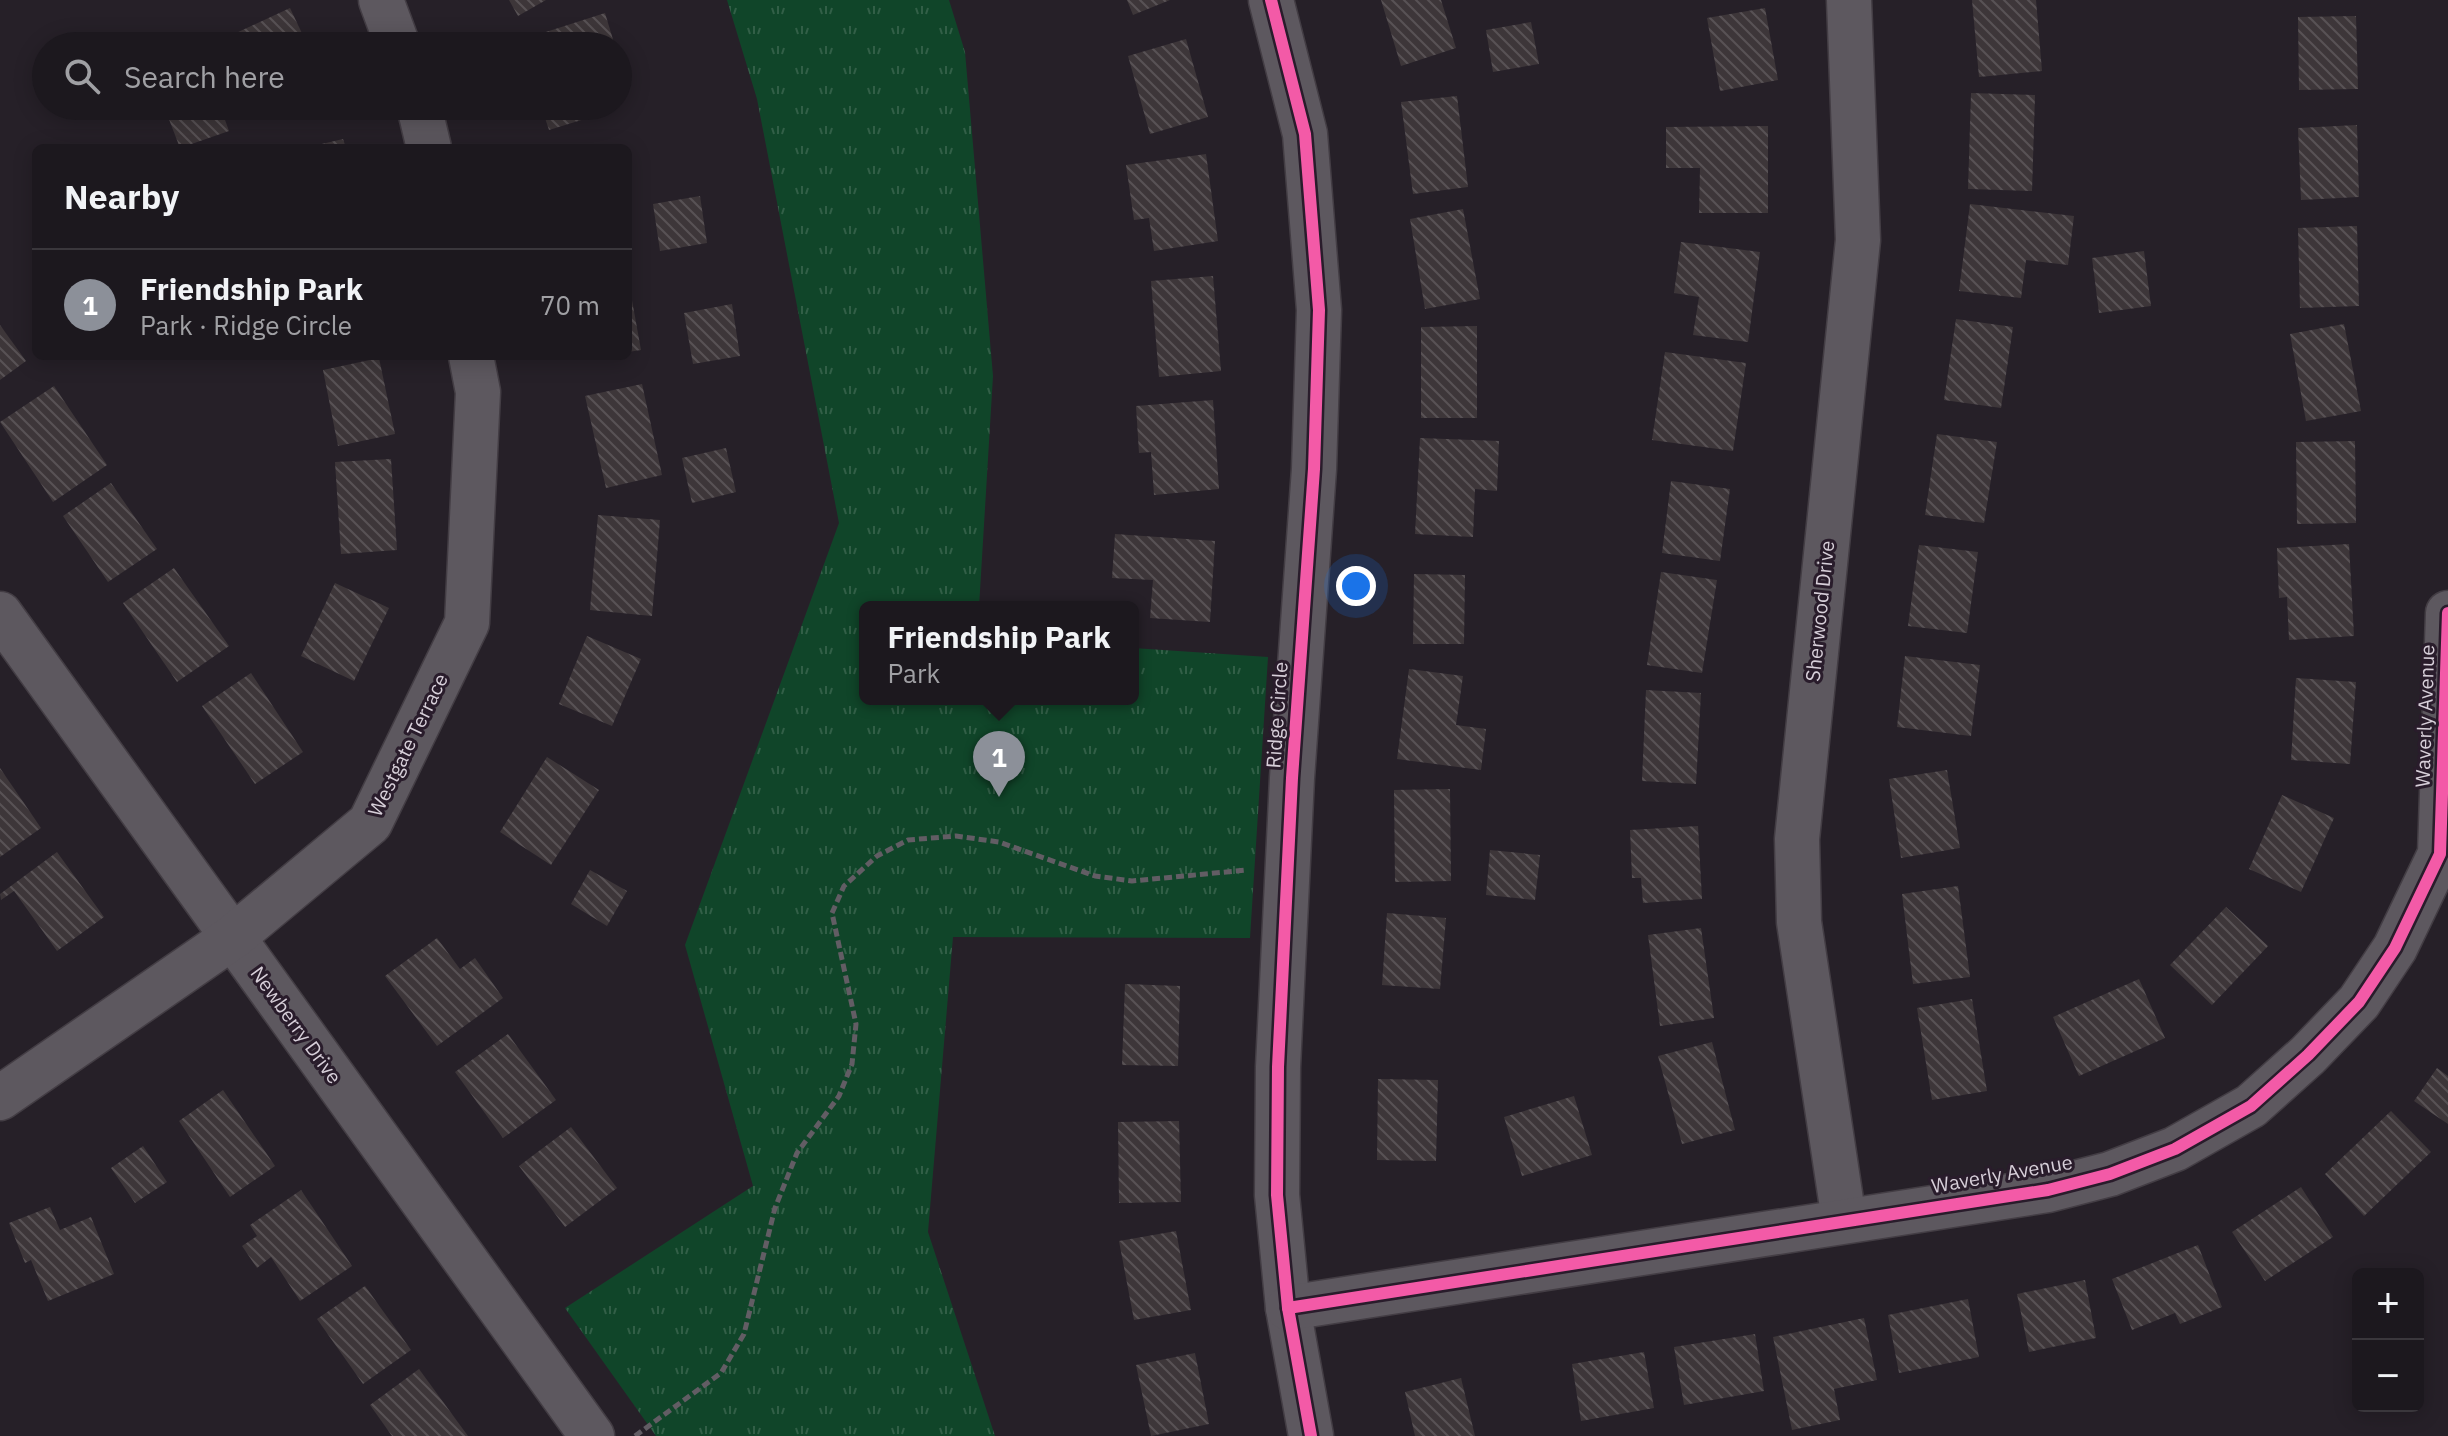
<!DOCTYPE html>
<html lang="en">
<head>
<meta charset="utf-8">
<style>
	:root { --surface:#1c181e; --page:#252127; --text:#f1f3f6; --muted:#a0a0a4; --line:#3a373c; --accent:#8c9099 }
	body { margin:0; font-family:"IBM Plex Sans",sans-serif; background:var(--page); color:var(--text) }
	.controls { position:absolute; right:24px; bottom:24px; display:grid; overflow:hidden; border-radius:12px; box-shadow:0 4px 20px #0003 }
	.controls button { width:72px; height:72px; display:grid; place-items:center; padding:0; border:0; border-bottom:2px solid var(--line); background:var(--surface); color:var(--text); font:40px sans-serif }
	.you { position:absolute; left:1356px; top:586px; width:28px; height:28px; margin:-20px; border:6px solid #fff; border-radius:50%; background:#1a73e8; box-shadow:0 0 0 12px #1a73e833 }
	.badge { display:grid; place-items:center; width:52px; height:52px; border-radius:50%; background:var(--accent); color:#fff; font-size:26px; font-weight:700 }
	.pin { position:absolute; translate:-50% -66px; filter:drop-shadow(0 2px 4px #0008) }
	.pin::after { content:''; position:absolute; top:42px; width:28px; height:24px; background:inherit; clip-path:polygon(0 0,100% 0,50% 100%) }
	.popup { position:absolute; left:859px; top:601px; width:280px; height:104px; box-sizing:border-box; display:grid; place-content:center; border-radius:12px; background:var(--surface); filter:drop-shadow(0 2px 6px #0005); font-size:26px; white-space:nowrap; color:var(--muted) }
	.popup b { font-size:30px; color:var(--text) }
	.popup::after { content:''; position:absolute; left:50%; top:100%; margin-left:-16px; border:16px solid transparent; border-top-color:var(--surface) }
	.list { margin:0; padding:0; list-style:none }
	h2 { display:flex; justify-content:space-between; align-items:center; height:104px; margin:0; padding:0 32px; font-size:34px }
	h2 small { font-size:26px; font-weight:400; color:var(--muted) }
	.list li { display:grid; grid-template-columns:52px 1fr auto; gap:24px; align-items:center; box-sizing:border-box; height:112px; padding:0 32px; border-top:2px solid var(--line) }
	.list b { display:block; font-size:30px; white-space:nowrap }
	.list p { margin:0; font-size:26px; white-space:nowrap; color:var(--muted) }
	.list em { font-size:26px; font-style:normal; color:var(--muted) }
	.icon { flex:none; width:44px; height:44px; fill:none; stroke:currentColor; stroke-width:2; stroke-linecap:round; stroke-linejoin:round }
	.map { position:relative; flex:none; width:2448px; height:1436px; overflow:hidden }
	.search { position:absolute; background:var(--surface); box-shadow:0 4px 20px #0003; left:32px; top:32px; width:600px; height:88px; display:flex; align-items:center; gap:20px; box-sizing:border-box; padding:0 28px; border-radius:44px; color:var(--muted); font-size:30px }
	.panel { position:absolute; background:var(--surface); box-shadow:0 4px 20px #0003; left:32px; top:144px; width:600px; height:216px; border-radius:12px }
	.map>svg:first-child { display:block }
	.park { fill:url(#park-tufts) }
	.building { fill:url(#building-back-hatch) }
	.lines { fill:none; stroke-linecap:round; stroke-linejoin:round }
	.minor-casing { stroke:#433d44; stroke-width:47 }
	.path { stroke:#625d64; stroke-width:5; stroke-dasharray:8 4; stroke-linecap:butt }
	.minor { stroke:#5d585f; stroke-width:44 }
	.cycleway-casing { stroke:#291c2b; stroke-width:17 }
	.cycleway { stroke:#f35aa7; stroke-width:12 }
	.labels { text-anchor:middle; stroke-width:6; stroke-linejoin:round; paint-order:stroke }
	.street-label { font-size:20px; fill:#d7cfd9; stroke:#291c2b }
</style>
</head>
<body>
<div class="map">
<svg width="2448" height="1436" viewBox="0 0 2448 1436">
	<defs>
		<pattern id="park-tufts" width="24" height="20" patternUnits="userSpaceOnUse" patternTransform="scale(2)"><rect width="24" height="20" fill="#104529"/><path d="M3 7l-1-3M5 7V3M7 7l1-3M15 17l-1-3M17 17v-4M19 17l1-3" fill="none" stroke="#325f47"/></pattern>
		<pattern id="building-back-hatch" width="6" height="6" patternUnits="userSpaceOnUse" patternTransform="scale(2)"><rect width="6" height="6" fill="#3d3639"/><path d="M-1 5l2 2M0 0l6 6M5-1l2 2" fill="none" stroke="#585255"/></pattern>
	</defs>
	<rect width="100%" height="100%" fill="#262028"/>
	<path class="park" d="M727 0H949L965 52 993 376 979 607H865V699H1133V648L1268 657 1250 938 953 937 928 1232 995 1436H656L565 1308 753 1186 685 945 839 523 757 99Z"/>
	<g class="building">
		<path d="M509 0H546L518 16Z"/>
		<path d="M1127 0H1170L1133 15Z"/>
		<path d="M1381 0H1441L1456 48 1401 66Z"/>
		<path d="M1972 0H2036L2042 71 1979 77Z"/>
		<path d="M290 8 308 46H242L236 33Z"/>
		<path d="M1765 8 1778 80 1720 91 1707 18Z"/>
		<path d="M605 13 615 46H523L521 40Z"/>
		<path d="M2356 16 2358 89 2299 90 2298 17Z"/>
		<path d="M1531 22 1539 64 1493 72 1486 30Z"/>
		<path d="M1186 39 1208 117 1150 134 1128 56Z"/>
		<path d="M1971 93 2035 95 2032 191 1968 189Z"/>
		<path d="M1457 96 1468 187 1413 194 1401 102Z"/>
		<path d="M172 106H220L229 131 180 148 165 109Z"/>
		<path d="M541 106H598L601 114 549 130Z"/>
		<path d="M2357 125 2359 197 2301 200 2298 128Z"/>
		<path d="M1768 126V213H1699L1700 168H1666V127Z"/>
		<path d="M343 139 346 148H309V147Z"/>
		<path d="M1206 154 1218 241 1154 251 1149 218 1134 220 1126 165Z"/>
		<path d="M700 196 707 243 660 251 653 204Z"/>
		<path d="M1970 204 2074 216 2068 265 2026 260 2021 298 1959 291Z"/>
		<path d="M1463 209 1480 299 1425 309 1410 219Z"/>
		<path d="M2357 226 2359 306 2300 308 2298 228Z"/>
		<path d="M1681 242 1760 252 1748 342 1693 335 1699 297 1674 293Z"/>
		<path d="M2144 251 2151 306 2099 313 2092 258Z"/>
		<path d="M1213 276 1221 371 1159 377 1151 281Z"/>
		<path d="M628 278 641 350 628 352Z"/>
		<path d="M732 304 740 356 693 364 684 313Z"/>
		<path d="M1956 319 2013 327 2001 408 1944 400Z"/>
		<path d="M2344 324 2361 411 2306 421 2290 334Z"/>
		<path d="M0 325 26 361 0 380Z"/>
		<path d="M1477 326V418H1421V327Z"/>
		<path d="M1665 352 1746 363 1733 451 1652 440Z"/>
		<path d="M379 358 395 434 338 446 323 370Z"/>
		<path d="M642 384 662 475 606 488 585 396Z"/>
		<path d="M54 386 107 465 53 502 0 422Z"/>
		<path d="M1213 400 1219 489 1154 495 1151 452 1139 453 1136 406Z"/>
		<path d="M1937 434 1997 442 1984 523 1925 515Z"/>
		<path d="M1420 438 1499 441 1497 491 1475 489 1473 537 1415 534Z"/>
		<path d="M2355 441 2356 523 2297 524 2296 442Z"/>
		<path d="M726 448 736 492 692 503 682 458Z"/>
		<path d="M391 459 397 550 341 554 335 462Z"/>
		<path d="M1671 481 1730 489 1720 561 1662 553Z"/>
		<path d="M111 483 157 549 108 582 63 516Z"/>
		<path d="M598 515 660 520 652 616 590 610Z"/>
		<path d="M1115 534 1215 541 1210 622 1150 618 1153 580 1112 578Z"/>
		<path d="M2349 544 2354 636 2289 640 2287 597 2279 598 2277 548Z"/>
		<path d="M1919 545 1978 552 1967 633 1908 626Z"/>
		<path d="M174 568 229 646 177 682 123 603Z"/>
		<path d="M1661 572 1717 580 1702 673 1647 665Z"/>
		<path d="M1414 574 1465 575 1464 644H1413Z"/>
		<path d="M335 583 389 608 354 681 301 656Z"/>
		<path d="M587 636 641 659 612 726 559 704Z"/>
		<path d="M1905 656 1980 665 1971 736 1897 727Z"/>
		<path d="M1409 669 1463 676 1456 725 1486 729 1481 770 1397 759Z"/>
		<path d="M251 673 303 752 255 784 202 706Z"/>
		<path d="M2296 678 2356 682 2350 764 2291 760Z"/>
		<path d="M1646 690 1701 693 1696 784 1642 781Z"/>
		<path d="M547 757 599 790 551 865 500 832Z"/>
		<path d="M0 768 41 828 0 857Z"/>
		<path d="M1947 770 1960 848 1901 858 1889 779Z"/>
		<path d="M1450 789 1451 881 1395 882 1394 790Z"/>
		<path d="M2282 795 2334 818 2301 892 2249 869Z"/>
		<path d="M1698 826 1702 899 1643 903 1641 878H1632L1630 830Z"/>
		<path d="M1490 850 1540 855 1535 900 1486 895Z"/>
		<path d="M57 852 104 917 57 951 14 891 1 900 0 894Z"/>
		<path d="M590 870 627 891 607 926 571 904Z"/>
		<path d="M1958 886 1970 977 1913 984 1902 894Z"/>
		<path d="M2226 907 2268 946 2212 1005 2170 965Z"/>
		<path d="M1387 913 1446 918 1440 989 1382 985Z"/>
		<path d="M1701 928 1714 1018 1660 1026 1648 935Z"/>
		<path d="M437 938 460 969 475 958 503 998 437 1046 385 976Z"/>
		<path d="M2139 979 2165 1038 2079 1076 2053 1017Z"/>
		<path d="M1125 984 1180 986 1178 1066 1122 1065Z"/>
		<path d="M1972 999 1987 1091 1932 1100 1917 1008Z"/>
		<path d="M508 1034 556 1100 503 1138 455 1072Z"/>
		<path d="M1712 1042 1735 1130 1682 1144 1658 1056Z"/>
		<path d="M2437 1068 2448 1076V1124L2414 1101Z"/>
		<path d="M1378 1079 1438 1080 1436 1161 1377 1160Z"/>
		<path d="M223 1090 275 1166 230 1197 179 1121Z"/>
		<path d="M1574 1096 1592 1155 1522 1176 1504 1117Z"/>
		<path d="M2391 1111 2431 1152 2364 1216 2325 1174Z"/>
		<path d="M1179 1121 1181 1202 1119 1203 1118 1122Z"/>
		<path d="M571 1127 617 1188 565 1227 519 1166Z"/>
		<path d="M143 1146 167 1182 135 1203 111 1168Z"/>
		<path d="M2301 1187 2333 1237 2265 1281 2232 1232Z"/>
		<path d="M301 1190 352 1266 300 1301 271 1257 257 1268 242 1246 257 1236 250 1225Z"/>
		<path d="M50 1207 60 1230 91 1217 114 1274 48 1301 31 1260 25 1263 9 1223Z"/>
		<path d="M1176 1231 1191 1310 1134 1320 1119 1241Z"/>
		<path d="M2198 1245 2222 1307 2180 1324 2175 1313 2132 1330 2112 1279Z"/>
		<path d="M2085 1280 2096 1338 2029 1352 2017 1294Z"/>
		<path d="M365 1286 411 1350 363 1384 317 1319Z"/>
		<path d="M1968 1299 1979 1357 1899 1373 1888 1315Z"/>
		<path d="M1864 1318 1877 1380 1834 1389 1840 1420 1792 1430 1773 1337Z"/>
		<path d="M1755 1334 1764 1391 1684 1405 1674 1347Z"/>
		<path d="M1644 1352 1654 1408 1581 1421 1572 1364Z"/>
		<path d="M1195 1353 1209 1424 1151 1436 1136 1365Z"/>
		<path d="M419 1369 468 1436H392L370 1405Z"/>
		<path d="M1461 1378 1475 1436H1415L1405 1392Z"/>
	</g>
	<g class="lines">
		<defs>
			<g id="minor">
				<path d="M381 0 398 46"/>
				<path d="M1271 0 1305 134 1319 310 1314 469 1292 778 1278 1067 1277 1195 1288 1308 1311 1436"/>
				<path d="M419 106 429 148"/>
				<path d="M0 614 592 1436"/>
				<path d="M0 1098 233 937 370 823 467 623 478 392 471 356"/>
				<path d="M1844 1220 1799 922 1797 839 1858 240 1849 0"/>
				<path d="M1288 1308 2048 1190 2110 1174 2175 1149 2251 1106 2308 1055 2359 1002 2395 948 2440 854 2448 613"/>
			</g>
		</defs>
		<use href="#minor" class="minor-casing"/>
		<path class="path" d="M635 1436 721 1373 744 1334 775 1208 797 1153 839 1096 852 1064 856 1024 832 913 844 886 877 856 908 840 956 836 999 842 1095 876 1132 881 1247 870"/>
		<use href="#minor" class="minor"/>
		<defs>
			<g id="cycleway">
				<path d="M1271 0 1305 134 1319 310 1314 469 1292 778 1278 1067 1277 1195 1288 1308 1311 1436"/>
				<path d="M1288 1308 2048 1190 2110 1174 2175 1149 2251 1106 2308 1055 2359 1002 2395 948 2440 854 2448 613"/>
			</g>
		</defs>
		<use href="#cycleway" class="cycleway-casing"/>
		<use href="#cycleway" class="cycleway"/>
	</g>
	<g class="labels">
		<g class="street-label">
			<text transform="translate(1820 611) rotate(-84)" y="7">Sherwood Drive</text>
			<text transform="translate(1277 715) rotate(-86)" y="7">Ridge Circle</text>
			<text transform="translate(2425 716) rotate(-88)" y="7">Waverly Avenue</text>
			<text transform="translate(408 745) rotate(-64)" y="7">Westgate Terrace</text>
			<text transform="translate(296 1025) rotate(54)" y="7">Newberry Drive</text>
			<text transform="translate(2002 1174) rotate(-10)" y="7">Waverly Avenue</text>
		</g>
	</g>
</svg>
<div class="controls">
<button>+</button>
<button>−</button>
</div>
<div class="you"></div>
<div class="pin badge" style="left:999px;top:797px">1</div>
<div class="popup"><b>Friendship Park</b>Park</div>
<div class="search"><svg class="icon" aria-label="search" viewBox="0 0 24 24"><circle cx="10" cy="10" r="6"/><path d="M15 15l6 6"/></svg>Search here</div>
<section class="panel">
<h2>Nearby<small></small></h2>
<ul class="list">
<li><span class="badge">1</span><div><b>Friendship Park</b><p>Park · Ridge Circle</p></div><em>70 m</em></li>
</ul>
</section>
</div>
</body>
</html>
